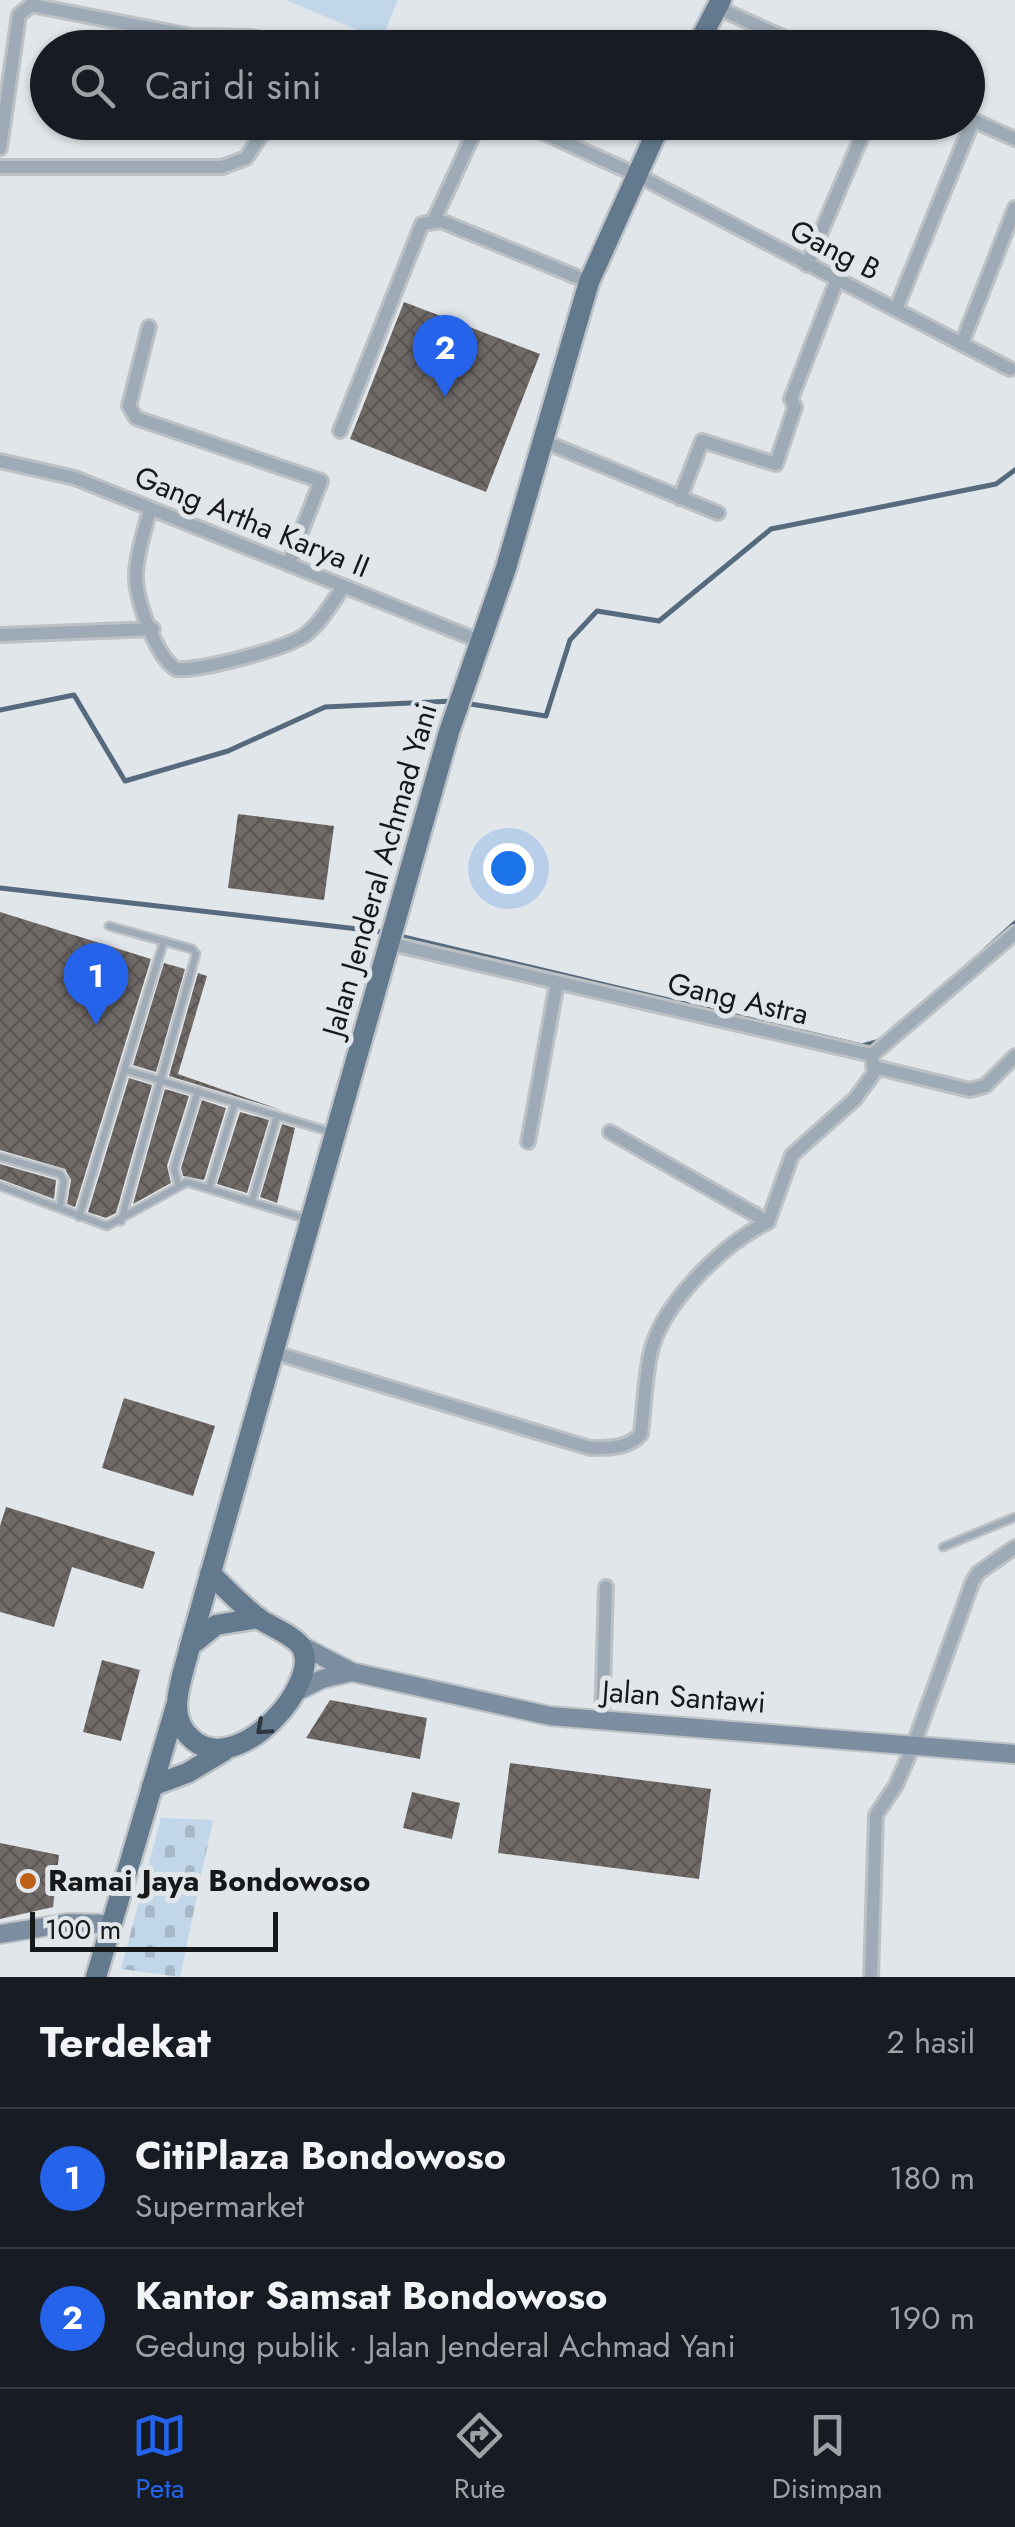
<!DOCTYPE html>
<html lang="id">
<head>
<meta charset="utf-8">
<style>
	:root { --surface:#171b24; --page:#20242c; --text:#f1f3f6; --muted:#9ea1a6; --line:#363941; --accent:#2563eb }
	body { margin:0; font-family:Jost,sans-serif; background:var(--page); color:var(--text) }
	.scale { position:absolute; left:30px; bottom:25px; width:248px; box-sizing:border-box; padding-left:10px; border:5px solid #16181a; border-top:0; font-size:28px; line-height:35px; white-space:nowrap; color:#16181a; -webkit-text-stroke:8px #e1e6ea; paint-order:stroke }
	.you { position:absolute; left:508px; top:868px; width:35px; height:35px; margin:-25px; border:8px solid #fff; border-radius:50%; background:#1a73e8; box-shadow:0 0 0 15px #1a73e833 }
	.badge { display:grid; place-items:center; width:65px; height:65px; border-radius:50%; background:var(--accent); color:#fff; font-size:32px; font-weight:700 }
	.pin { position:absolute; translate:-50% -82px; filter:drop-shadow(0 2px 5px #0008) }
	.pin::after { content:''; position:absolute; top:52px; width:35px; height:30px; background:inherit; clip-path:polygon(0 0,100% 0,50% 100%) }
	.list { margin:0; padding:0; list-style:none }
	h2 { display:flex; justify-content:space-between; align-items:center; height:130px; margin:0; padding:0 40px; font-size:42px }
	h2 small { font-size:32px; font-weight:400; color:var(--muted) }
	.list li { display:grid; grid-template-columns:65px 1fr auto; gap:30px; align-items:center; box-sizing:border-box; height:140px; padding:0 40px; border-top:2px solid var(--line) }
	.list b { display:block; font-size:38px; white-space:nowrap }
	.list p { margin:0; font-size:32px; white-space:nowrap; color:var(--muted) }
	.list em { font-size:32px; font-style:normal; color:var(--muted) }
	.icon { flex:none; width:55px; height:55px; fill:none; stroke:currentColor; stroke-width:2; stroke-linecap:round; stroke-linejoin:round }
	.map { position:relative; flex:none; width:1015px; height:1977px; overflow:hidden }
	.search { position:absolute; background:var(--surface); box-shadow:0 2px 8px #0004; left:30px; right:30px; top:30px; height:110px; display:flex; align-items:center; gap:25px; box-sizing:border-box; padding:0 35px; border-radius:55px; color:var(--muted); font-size:38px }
	.sheet { height:410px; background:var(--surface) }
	nav { display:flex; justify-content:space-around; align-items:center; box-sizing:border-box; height:140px; border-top:2px solid var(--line); background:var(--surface); font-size:28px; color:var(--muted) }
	nav a { display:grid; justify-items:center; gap:5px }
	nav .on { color:var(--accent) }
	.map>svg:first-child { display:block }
	.grass { fill:#c2d6ea }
	.cemetery { fill:url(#cemetery-stones) }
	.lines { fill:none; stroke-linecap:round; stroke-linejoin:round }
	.stream { stroke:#566a7d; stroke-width:5 }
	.building { fill:url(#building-cross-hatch) }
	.service-casing { stroke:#bcc1c5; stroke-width:11 }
	.minor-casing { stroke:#bcc1c5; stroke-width:18 }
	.secondary-casing { stroke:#bcc1c5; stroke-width:22 }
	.primary-casing { stroke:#bcc1c5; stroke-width:25 }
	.service { stroke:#9eabb6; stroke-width:6 }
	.minor { stroke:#9eabb6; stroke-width:12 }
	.secondary { stroke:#7c8e9f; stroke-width:18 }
	.primary { stroke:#63798e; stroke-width:20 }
	.oneway { stroke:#2d353d }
	.poi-dot { fill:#be5f18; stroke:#e1e6ea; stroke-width:4 }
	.labels { text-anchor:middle; stroke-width:10; stroke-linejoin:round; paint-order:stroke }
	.street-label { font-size:30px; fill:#16181a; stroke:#e1e6ea }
	.poi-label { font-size:30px; font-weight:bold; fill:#16181a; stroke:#e1e6ea; text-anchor:start }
</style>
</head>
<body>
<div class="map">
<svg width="1015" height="1977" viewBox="0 0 1015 1977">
	<defs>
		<pattern id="cemetery-stones" width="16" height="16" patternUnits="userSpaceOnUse" patternTransform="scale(2.5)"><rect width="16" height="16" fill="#c2d6ea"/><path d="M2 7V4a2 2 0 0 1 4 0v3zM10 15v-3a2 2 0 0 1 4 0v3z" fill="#a6b7c8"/></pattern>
		<pattern id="building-cross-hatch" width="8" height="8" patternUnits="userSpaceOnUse" patternTransform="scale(2.5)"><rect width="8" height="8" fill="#716b68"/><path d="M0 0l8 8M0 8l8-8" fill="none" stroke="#5c5755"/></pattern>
	</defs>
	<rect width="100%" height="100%" fill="#e1e6ea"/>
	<path class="grass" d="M286 0H398L381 40Z"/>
	<path class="cemetery" d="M161 1818 213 1820 180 1977 121 1969Z"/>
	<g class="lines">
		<g class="stream">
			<path d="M464 703 546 716 570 640 597 611 659 621 771 529 996 484 1015 470"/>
			<path d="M0 710 74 695 125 781 228 751 325 707 453 701"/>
			<path d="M0 888 384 932"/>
			<path d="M395 935 862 1046 880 1041"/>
			<path d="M986 949 1015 923"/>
		</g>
	</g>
	<g class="building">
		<path d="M404 302 540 354 486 492 350 439Z"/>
		<path d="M238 814 334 826 324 900 228 888Z"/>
		<path d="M0 912 151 959 75 1207 67 1204 71 1180 65 1169 0 1150Z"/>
		<path d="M164 963 185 969 156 1072 133 1065Z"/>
		<path d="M198 973 207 976 178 1074 284 1111 169 1076Z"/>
		<path d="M129 1078 152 1085 116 1213 106 1218 88 1212Z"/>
		<path d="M165 1089 189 1096 167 1166 171 1183 133 1204Z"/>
		<path d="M202 1100 226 1108 204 1180 183 1176 181 1168Z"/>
		<path d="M240 1112 269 1120 247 1193 217 1184Z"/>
		<path d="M282 1124 295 1128 277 1203 260 1197Z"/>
		<path d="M0 1164 56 1180 54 1199 0 1179Z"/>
		<path d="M124 1398 215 1426 193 1496 102 1468Z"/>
		<path d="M6 1507 155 1552 143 1589 72 1567 54 1627 0 1612V1526Z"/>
		<path d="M102 1660 140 1670 121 1741 83 1732Z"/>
		<path d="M330 1700 427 1718 420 1759 306 1738Z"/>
		<path d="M510 1763 711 1789 699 1879 498 1853Z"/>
		<path d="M412 1792 460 1803 452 1839 403 1828Z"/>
		<path d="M0 1843 59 1855 53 1907 0 1919Z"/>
	</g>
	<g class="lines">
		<defs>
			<g id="service">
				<path d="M109 926 192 949 196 954 121 1221"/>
				<path d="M126 1070 331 1132"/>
				<path d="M0 1157 60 1174 64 1180 60 1206"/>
				<path d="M178 1183 174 1168 198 1091"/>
				<path d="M0 1186 107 1226 187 1182 307 1219"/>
				<path d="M209 1188 235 1103"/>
				<path d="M252 1201 277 1116"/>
				<path d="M79 1217 164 941"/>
				<path d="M943 1547 1015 1517"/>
			</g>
			<g id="minor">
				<path d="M718 8 807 48"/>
				<path d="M306 48 330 40 353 48"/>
				<path d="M968 118 1015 139"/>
				<path d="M520 122 637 175 1010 369"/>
				<path d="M0 148 19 15 31 5 191 36 251 37 298 48"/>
				<path d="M0 167H222L246 158 270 122"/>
				<path d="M434 220 479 122"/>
				<path d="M807 265 868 122"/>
				<path d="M896 309 973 120"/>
				<path d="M149 327 129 406 136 418 321 481 289 563"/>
				<path d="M962 343 1015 208"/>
				<path d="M340 431 422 224 441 221 589 282"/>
				<path d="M543 441 718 513"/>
				<path d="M0 461 75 478 482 642"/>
				<path d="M680 498 702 441 776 464 795 407 791 399 837 280"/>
				<path d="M150 509C145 529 137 552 136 573 135 598 155 655 176 669 200 671 285 649 305 635 321 623 333 601 344 586"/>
				<path d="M0 635 153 629"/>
				<path d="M392 944 872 1055 874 1073 855 1099 792 1155 768 1222"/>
				<path d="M872 1055 1015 933"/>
				<path d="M875 1067 970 1090 985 1086 1015 1056"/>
				<path d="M610 1132 768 1222"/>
				<path d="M528 1142 557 983"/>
				<path d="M272 1352 590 1448C609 1448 627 1449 641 1434 644 1408 645 1381 650 1355 661 1304 723 1244 768 1222"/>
				<path d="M602 1721 606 1587"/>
				<path d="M871 1977 876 1815 896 1785 914 1744 972 1583 978 1573 1015 1547"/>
			</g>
			<g id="secondary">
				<path d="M300 1645 352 1672 550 1716 1015 1754"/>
				<path d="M294 1693 322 1679 352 1672"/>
				<path d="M0 1934 68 1923 111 1924"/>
			</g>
			<g id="primary">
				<path d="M696 48 721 0"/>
				<path d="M210 1573C226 1589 242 1606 261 1620 272 1627 292 1635 300 1645 326 1679 239 1779 193 1740 182 1731 177 1719 177 1706 177 1687 186 1664 190 1646L449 732 506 568 589 282 661 122"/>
				<path d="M190 1646 216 1625 259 1618"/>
				<path d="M152 1786 187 1773 224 1751"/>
				<path d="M96 1977 176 1706"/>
			</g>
		</defs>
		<use href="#service" class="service-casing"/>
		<use href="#minor" class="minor-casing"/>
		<use href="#secondary" class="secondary-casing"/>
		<use href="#primary" class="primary-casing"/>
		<use href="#service" class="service"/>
		<use href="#minor" class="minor"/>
		<use href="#secondary" class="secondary"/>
		<use href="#primary" class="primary"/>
	</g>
	<defs><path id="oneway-chevron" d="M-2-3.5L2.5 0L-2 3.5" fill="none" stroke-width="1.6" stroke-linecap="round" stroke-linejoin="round" transform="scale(2.5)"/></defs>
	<use class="oneway" href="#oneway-chevron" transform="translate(263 1728) rotate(138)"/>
	<circle class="poi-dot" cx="28" cy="1881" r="10"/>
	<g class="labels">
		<g class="street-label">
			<text transform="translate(835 250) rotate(27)" y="10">Gang B</text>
			<text transform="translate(252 522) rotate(22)" y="10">Gang Artha Karya II</text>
			<text transform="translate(380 870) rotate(-74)" y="10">Jalan Jenderal Achmad Yani</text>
			<text transform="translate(738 999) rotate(13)" y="10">Gang Astra</text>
			<text transform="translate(684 1697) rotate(4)" y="10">Jalan Santawi</text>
		</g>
		<g class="poi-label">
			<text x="48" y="1891">Ramai Jaya Bondowoso</text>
		</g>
	</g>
</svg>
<div class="scale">100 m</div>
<div class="you"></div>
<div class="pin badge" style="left:96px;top:1025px">1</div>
<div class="pin badge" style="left:445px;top:397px">2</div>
<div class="search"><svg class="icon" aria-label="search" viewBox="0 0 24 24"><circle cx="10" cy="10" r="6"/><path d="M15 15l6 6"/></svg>Cari di sini</div>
</div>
<section class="sheet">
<h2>Terdekat<small>2 hasil</small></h2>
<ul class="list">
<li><span class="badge">1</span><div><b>CitiPlaza Bondowoso</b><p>Supermarket</p></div><em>180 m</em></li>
<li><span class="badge">2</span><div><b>Kantor Samsat Bondowoso</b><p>Gedung publik · Jalan Jenderal Achmad Yani</p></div><em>190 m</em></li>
</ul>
</section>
<nav>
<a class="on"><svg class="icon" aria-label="map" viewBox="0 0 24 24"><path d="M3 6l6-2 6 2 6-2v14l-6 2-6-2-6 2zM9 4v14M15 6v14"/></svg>Peta</a>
<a><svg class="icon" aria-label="directions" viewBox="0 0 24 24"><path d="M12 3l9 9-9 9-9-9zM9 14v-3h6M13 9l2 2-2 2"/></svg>Rute</a>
<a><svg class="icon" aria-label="saved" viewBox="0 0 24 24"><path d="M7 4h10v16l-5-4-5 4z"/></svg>Disimpan</a>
</nav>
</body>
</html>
